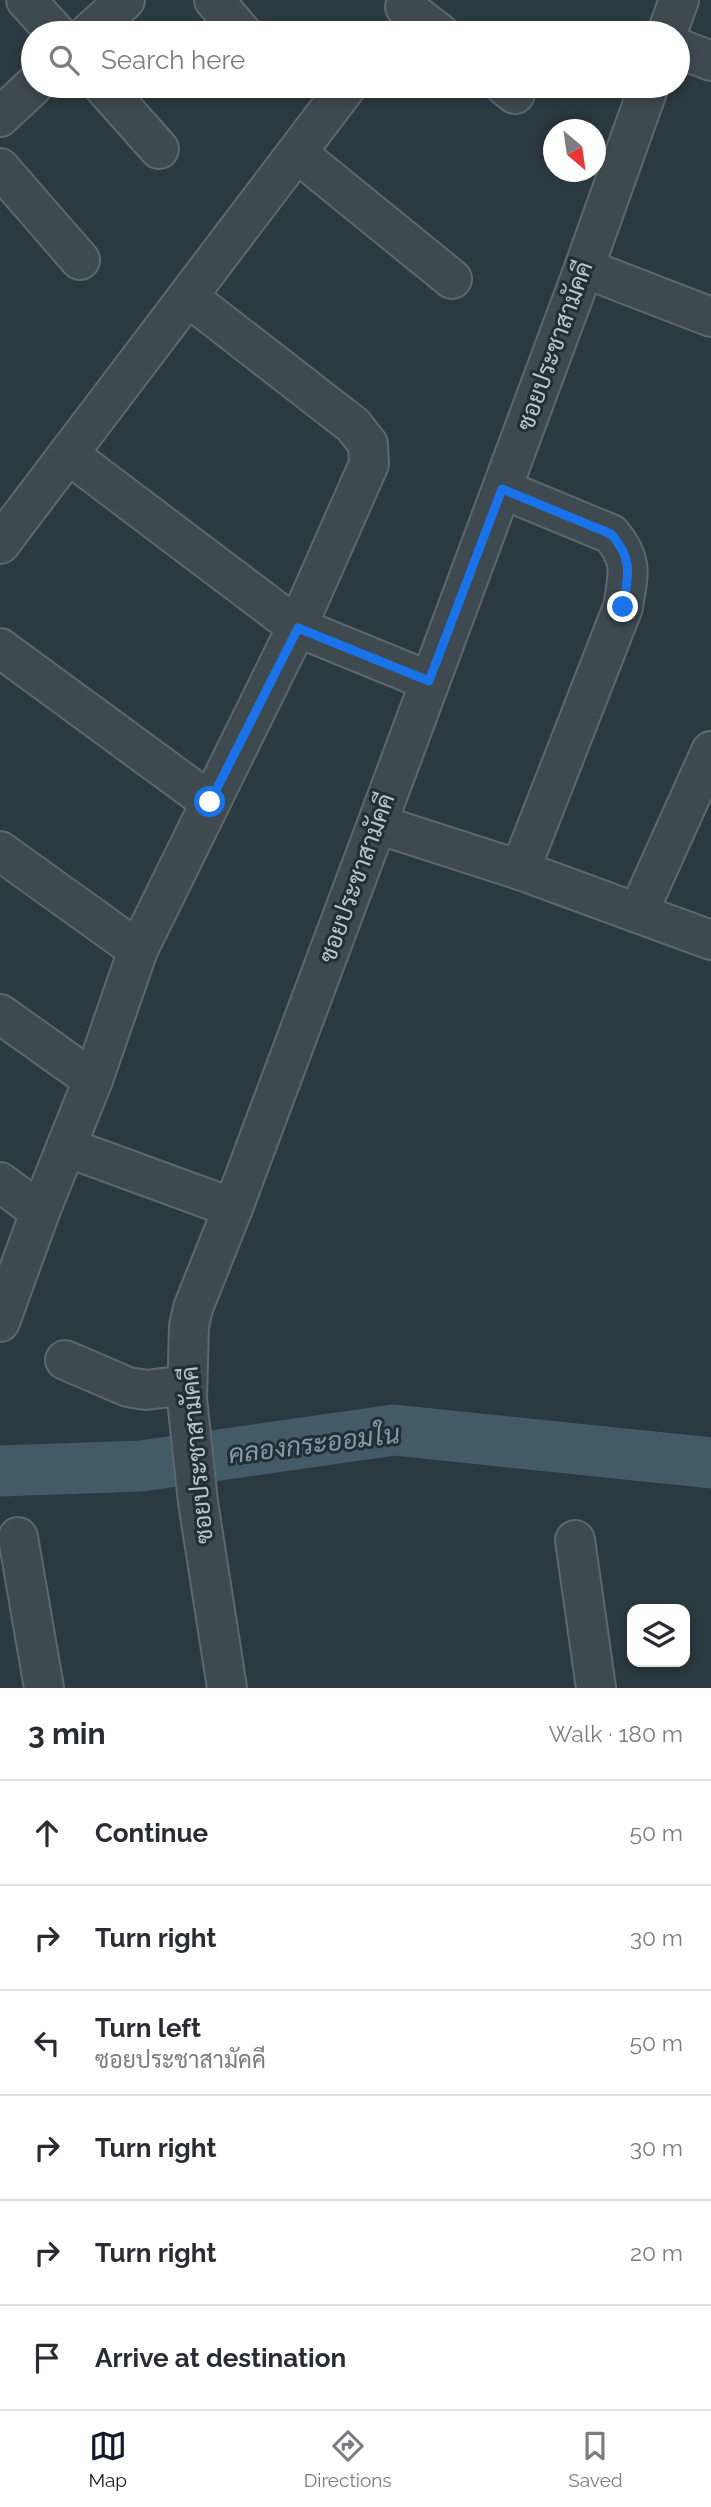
<!DOCTYPE html>
<html lang="en">
<head>
<meta charset="utf-8">
<style>
	:root { --surface:#fff; --page:#f7f7f7; --text:#2b2b33; --muted:#7c7c81; --line:#e1e1e2; --accent:#111827 }
	body { margin:0; font-family:Raleway,Sarabun,sans-serif; background:var(--page); color:var(--text) }
	.controls { position:absolute; right:21px; bottom:21px; display:grid; overflow:hidden; border-radius:14px; box-shadow:0 4px 10px #0003 }
	.controls button { width:63px; height:63px; display:grid; place-items:center; padding:0; border:0; border-bottom:2px solid var(--line); background:var(--surface); color:var(--text); font:35px sans-serif }
	.compass { position:absolute; left:543px; top:119px; width:63px; height:63px; border-radius:50%; background:var(--surface); box-shadow:0 4px 10px #0003; rotate:151deg }
	.stop { position:absolute; width:21px; height:21px; margin:-16px; border:5px solid #1a73e8; border-radius:50%; background:#fff }
	.stop.end { background:#1a73e8; border-color:#fff; box-shadow:0 2px 7px #0008 }
	.list { margin:0; padding:0; list-style:none }
	h2 { display:flex; justify-content:space-between; align-items:center; height:91px; margin:0; padding:0 28px; font-size:30px }
	h2 small { font-size:23px; font-weight:400; color:var(--muted) }
	.list li { display:grid; grid-template-columns:46px 1fr auto; gap:21px; align-items:center; box-sizing:border-box; height:105px; padding:0 28px; border-top:2px solid var(--line) }
	.list b { display:block; font-size:26px; white-space:nowrap }
	.list p { margin:0; font-size:23px; white-space:nowrap; color:var(--muted) }
	.list em { font-size:23px; font-style:normal; color:var(--muted) }
	.icon { flex:none; width:38px; height:38px; fill:none; stroke:currentColor; stroke-width:2; stroke-linecap:round; stroke-linejoin:round }
	.map { position:relative; flex:none; width:711px; height:1688px; overflow:hidden }
	.search { position:absolute; background:var(--surface); box-shadow:0 4px 10px #0003; left:21px; right:21px; top:21px; height:77px; display:flex; align-items:center; gap:18px; box-sizing:border-box; padding:0 24px; border-radius:38px; color:var(--muted); font-size:26px }
	.sheet { height:721px; background:var(--surface) }
	nav { display:flex; justify-content:space-around; align-items:center; box-sizing:border-box; height:98px; border-top:2px solid var(--line); background:var(--surface); font-size:19px; color:var(--muted) }
	nav a { display:grid; justify-items:center; gap:4px }
	nav .on { color:var(--accent) }
	.map>svg:first-child { display:block }
	.lines { fill:none; stroke-linecap:round; stroke-linejoin:round }
	.river { stroke:#425b66; stroke-width:51 }
	.minor-casing { stroke:#5c686d; stroke-width:42 }
	.minor { stroke:#3e4a50; stroke-width:38 }
	.route { stroke:#1a73e8; stroke-width:9 }
	.labels { text-anchor:middle; stroke-width:6; stroke-linejoin:round; paint-order:stroke }
	.street-label { font-size:24px; fill:#bbc5ca; stroke:#232f35 }
	.water-label { font-size:26px; font-style:italic; fill:#809ba9; stroke:#232f35 }
</style>
</head>
<body>
<div class="map">
<svg width="711" height="1688" viewBox="0 0 711 1688">
	<rect width="100%" height="100%" fill="#2b3940"/>
	<g class="lines">
		<path class="river" d="M0 1471 141 1466 394 1430 711 1463"/>
		<defs>
			<g id="minor">
				<path d="M26 0 56 33"/>
				<path d="M214 0 242 33"/>
				<path d="M405 7 439 33"/>
				<path d="M89 33 125 0"/>
				<path d="M667 33 679 0"/>
				<path d="M678 48 711 61"/>
				<path d="M103 86 159 149"/>
				<path d="M505 86 515 94"/>
				<path d="M0 117 33 86"/>
				<path d="M297 153 452 279"/>
				<path d="M0 168 80 260"/>
				<path d="M584 268 711 317"/>
				<path d="M68 454 297 627 429 681"/>
				<path d="M502 489 611 534C634 561 628 575 623 607L520 870"/>
				<path d="M0 544 347 86"/>
				<path d="M0 648 210 802"/>
				<path d="M377 824 520 870 711 940"/>
				<path d="M0 851 138 950"/>
				<path d="M638 913 711 751"/>
				<path d="M0 1014 93 1080"/>
				<path d="M66 1147 233 1208"/>
				<path d="M0 1182 40 1212"/>
				<path d="M0 1322 40 1212 93 1080 138 950 297 627 369 464 368 444 353 425 188 297"/>
				<path d="M65 1360 128 1387 146 1390 187 1385"/>
				<path d="M18 1537 44 1688"/>
				<path d="M575 1540 596 1688"/>
				<path d="M227 1688 198 1502 187 1399 189 1326 193 1308 233 1208 377 824 584 268 649 86"/>
			</g>
		</defs>
		<use href="#minor" class="minor-casing"/>
		<use href="#minor" class="minor"/>
	</g>
	<g class="lines">
		<path class="route" d="M210 802 298 628 429 681 502 489 611 534C634 560 628 575 623 607"/>
	</g>
	<g class="labels">
		<g class="street-label">
			<text transform="translate(555 346) rotate(-70)" y="8">ซอยประชาสามัคคี</text>
			<text transform="translate(357 878) rotate(-70)" y="8">ซอยประชาสามัคคี</text>
			<text transform="translate(197 1455) rotate(-95)" y="8">ซอยประชาสามัคคี</text>
		</g>
		<g class="water-label">
			<text transform="translate(314 1444) rotate(-7)" y="9">คลองกระออมใน</text>
		</g>
	</g>
</svg>
<div class="controls">
<button><svg class="icon" aria-label="layers" viewBox="0 0 24 24"><path d="M12 4l9 5-9 5-9-5zM3 14l9 5 9-5"/></svg></button>
</div>
<svg class="compass" viewBox="-18 -18 36 36"><path d="M0-13l5 13h-10z" fill="#e53935"/><path d="M0 13l5-13h-10z" fill="#7c7c81"/></svg>
<div class="stop" style="left:210px;top:802px"></div>
<div class="stop end" style="left:623px;top:607px"></div>
<div class="search"><svg class="icon" aria-label="search" viewBox="0 0 24 24"><circle cx="10" cy="10" r="6"/><path d="M15 15l6 6"/></svg>Search here</div>
</div>
<section class="sheet">
<h2>3 min<small>Walk · 180 m</small></h2>
<ul class="list">
<li><svg class="icon" aria-label="ahead" viewBox="0 0 24 24"><path d="M12 20V5M6 11l6-6 6 6"/></svg><div><b>Continue</b></div><em>50 m</em></li>
<li><svg class="icon" aria-label="right" viewBox="0 0 24 24"><path d="M7 20v-9h11M14 6l5 5-5 5"/></svg><div><b>Turn right</b></div><em>30 m</em></li>
<li><svg class="icon" aria-label="left" viewBox="0 0 24 24"><path d="M17 20v-9H6M10 6l-5 5 5 5"/></svg><div><b>Turn left</b><p>ซอยประชาสามัคคี</p></div><em>50 m</em></li>
<li><svg class="icon" aria-label="right" viewBox="0 0 24 24"><path d="M7 20v-9h11M14 6l5 5-5 5"/></svg><div><b>Turn right</b></div><em>30 m</em></li>
<li><svg class="icon" aria-label="right" viewBox="0 0 24 24"><path d="M7 20v-9h11M14 6l5 5-5 5"/></svg><div><b>Turn right</b></div><em>20 m</em></li>
<li><svg class="icon" aria-label="arrive" viewBox="0 0 24 24"><path d="M6 21V4h12l-3 4 3 4H6"/></svg><div><b>Arrive at destination</b></div></li>
</ul>
</section>
<nav>
<a class="on"><svg class="icon" aria-label="map" viewBox="0 0 24 24"><path d="M3 6l6-2 6 2 6-2v14l-6 2-6-2-6 2zM9 4v14M15 6v14"/></svg>Map</a>
<a><svg class="icon" aria-label="directions" viewBox="0 0 24 24"><path d="M12 3l9 9-9 9-9-9zM9 14v-3h6M13 9l2 2-2 2"/></svg>Directions</a>
<a><svg class="icon" aria-label="saved" viewBox="0 0 24 24"><path d="M7 4h10v16l-5-4-5 4z"/></svg>Saved</a>
</nav>
</body>
</html>
